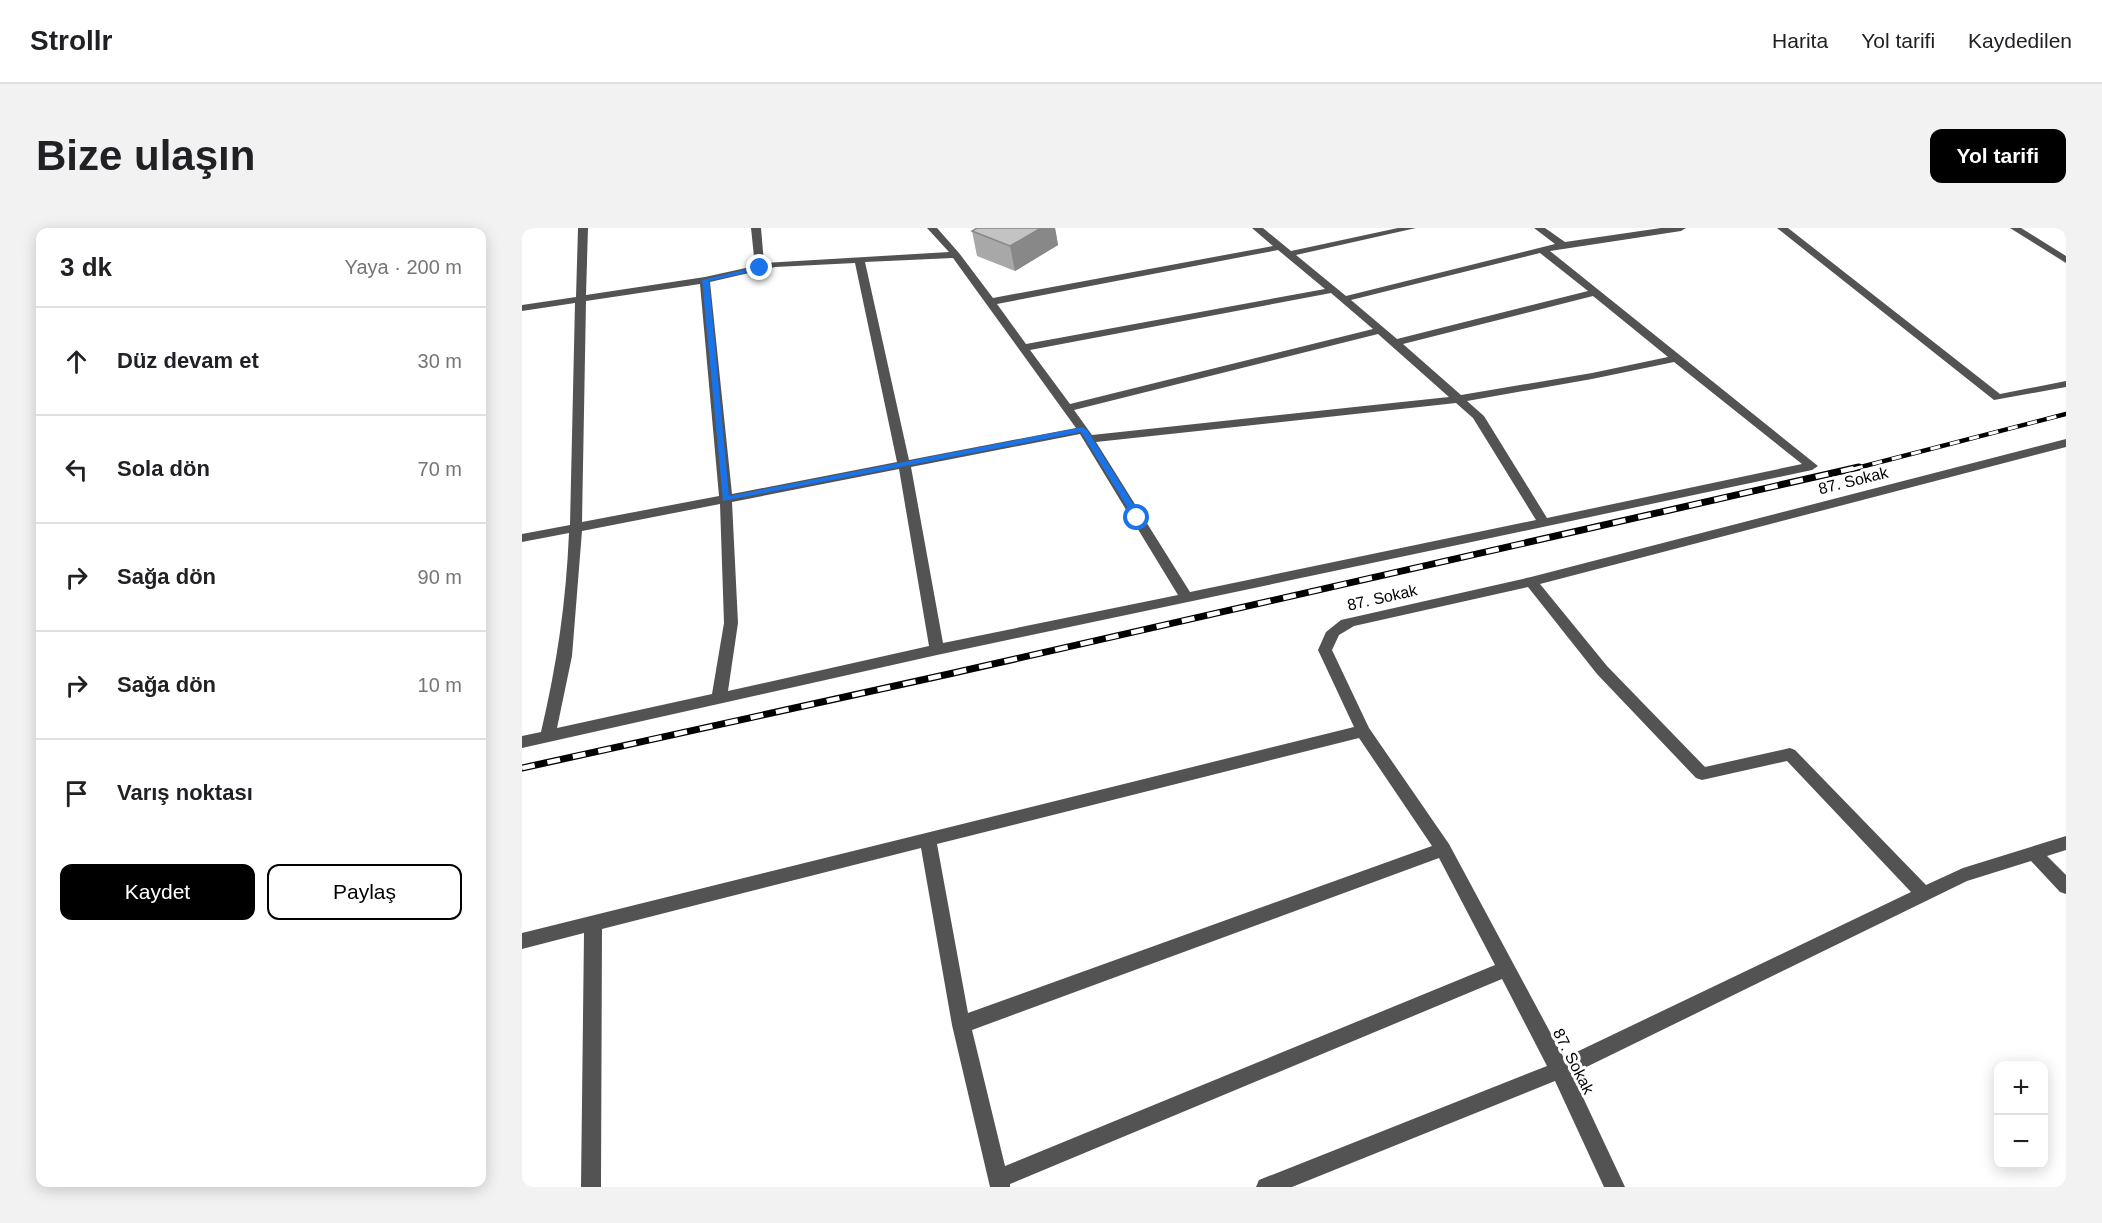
<!DOCTYPE html>
<html lang="tr">
<head>
<meta charset="utf-8">
<style>
	:root { --surface:#fff; --page:#f2f2f2; --text:#202124; --muted:#757577; --line:#e0e0e0; --accent:#000 }
	body { margin:0; font-family:Arial,sans-serif; background:var(--page); color:var(--text) }
	.controls { position:absolute; right:18px; bottom:18px; display:grid; overflow:hidden; border-radius:12px; box-shadow:0 3px 15px #0003 }
	.controls button { width:54px; height:54px; display:grid; place-items:center; padding:0; border:0; border-bottom:2px solid var(--line); background:var(--surface); color:var(--text); font:30px sans-serif }
	.stop { position:absolute; width:18px; height:18px; margin:-14px; border:4px solid #1a73e8; border-radius:50%; background:#fff }
	.stop.end { background:#1a73e8; border-color:#fff; box-shadow:0 2px 6px #0008 }
	.list { margin:0; padding:0; list-style:none }
	h2 { display:flex; justify-content:space-between; align-items:center; height:78px; margin:0; padding:0 24px; font-size:26px }
	h2 small { font-size:20px; font-weight:400; color:var(--muted) }
	.list li { display:grid; grid-template-columns:39px 1fr auto; gap:18px; align-items:center; box-sizing:border-box; height:108px; padding:0 24px; border-top:2px solid var(--line) }
	.list b { display:block; font-size:22px; white-space:nowrap }
	.list em { font-size:20px; font-style:normal; color:var(--muted) }
	.actions { display:flex; gap:12px; padding:18px 24px }
	.actions a { flex:1; padding:14px 0; border:2px solid var(--accent); border-radius:12px; text-align:center; font-size:21px; color:var(--accent) }
	.actions .main { background:var(--accent); color:#fff }
	.icon { flex:none; width:33px; height:33px; fill:none; stroke:currentColor; stroke-width:2; stroke-linecap:round; stroke-linejoin:round }
	.map { position:relative; flex:none; width:1544px; height:959px; overflow:hidden; border-radius:12px }
	header { display:flex; align-items:center; gap:36px; box-sizing:border-box; height:84px; padding:0 30px; background:var(--surface); border-bottom:2px solid var(--line) }
	header strong { font-size:28px }
	nav { display:flex; gap:33px; margin-inline-start:auto; font-size:21px }
	.intro { display:flex; align-items:center; justify-content:space-between; box-sizing:border-box; height:144px; padding:0 36px }
	h1 { margin:0; font-size:42px }
	.button { padding:15px 27px; border-radius:12px; background:var(--accent); color:#fff; font-size:21px; font-weight:700 }
	main { display:flex; gap:36px; padding:0 36px }
	aside { flex:1; background:var(--surface); border-radius:12px; box-shadow:0 3px 15px #0003 }
	.map>svg:first-child { display:block }
	.lines { fill:none; stroke-linecap:round; stroke-linejoin:round }
	.minor { fill:#535353; fill-rule:evenodd }
	.rail-far1-casing { stroke:#000; stroke-width:4.5 }
	.rail-casing { stroke:#000; stroke-width:7 }
	.rail-far1 { stroke:#fff; stroke-width:3; stroke-dasharray:10; stroke-linecap:butt }
	.rail { stroke:#fff; stroke-width:4.5; stroke-dasharray:13; stroke-linecap:butt }
	.wall { fill:#a8a8a8 }
	.shaded-wall { fill:#888 }
	.building { fill:#c3c3c3; stroke:#888; stroke-width:1.5 }
	.route { fill:#1a73e8 }
	.labels { text-anchor:middle; stroke-width:6; stroke-linejoin:round; paint-order:stroke }
	.street-label { font-size:16px; fill:#000; stroke:#fff }
</style>
</head>
<body>
<header>
<strong>Strollr</strong>
<nav><a>Harita</a><a>Yol tarifi</a><a>Kaydedilen</a></nav>
</header>
<div class="intro"><h1>Bize ulaşın</h1><a class="button">Yol tarifi</a></div>
<main>
<aside>
<h2>3 dk<small>Yaya · 200 m</small></h2>
<ul class="list">
<li><svg class="icon" aria-label="ahead" viewBox="0 0 24 24"><path d="M12 20V5M6 11l6-6 6 6"/></svg><div><b>Düz devam et</b></div><em>30 m</em></li>
<li><svg class="icon" aria-label="left" viewBox="0 0 24 24"><path d="M17 20v-9H6M10 6l-5 5 5 5"/></svg><div><b>Sola dön</b></div><em>70 m</em></li>
<li><svg class="icon" aria-label="right" viewBox="0 0 24 24"><path d="M7 20v-9h11M14 6l5 5-5 5"/></svg><div><b>Sağa dön</b></div><em>90 m</em></li>
<li><svg class="icon" aria-label="right" viewBox="0 0 24 24"><path d="M7 20v-9h11M14 6l5 5-5 5"/></svg><div><b>Sağa dön</b></div><em>10 m</em></li>
<li><svg class="icon" aria-label="arrive" viewBox="0 0 24 24"><path d="M6 21V4h12l-3 4 3 4H6"/></svg><div><b>Varış noktası</b></div></li>
</ul>
<div class="actions"><a class="main">Kaydet</a><a>Paylaş</a></div>
</aside>
<div class="map">
<svg width="1544" height="959" viewBox="0 0 1544 959">
	<rect width="100%" height="100%" fill="#fff"/>
	<g class="lines">
		<g class="minor">
			<path d="M56 0H66L64 67 183 49 233 38 229 0H239L242 35 427 24 405 0H415L437 25 471 70 751 18 730 0H741L769 23 876 0H894L774 27 824 68 1033 16 1012 0H1023L1043 14 1139 0H1164L1159 3 1028 23 1296 238 1290 242 415 427 0 520V508L19 504C35 436 44 375 47 305L0 314V306L48 297 53 75 0 83V77L54 69ZM756 22 803 61 504 116 475 76ZM1018 25 1066 63 875 111 829 72ZM431 30 554 200 387 232 343 34ZM333 35 375 234 210 266 188 54 253 39ZM178 56 197 268 60 294 64 73ZM809 65 851 101 548 176 508 122ZM1071 68 1146 129 1070 145 939 167 881 116ZM856 106 927 169 570 207 552 182ZM1152 134 1280 236 1025 290 962 188 945 173 1070 151ZM934 175 951 190 1014 292 668 364 574 214ZM558 206 656 367 421 415 389 239ZM377 241 407 418 206 463 216 395 210 274ZM198 276 202 395 190 466 35 500 50 428 60 303Z"/>
			<path d="M1255 0H1266L1478 166 1544 153V159L1472 172Z"/>
			<path d="M1488 0H1499L1544 28V35Z"/>
			<path d="M1544 211V219L1018 356 1085 438 1183 539 1268 520 1273 522 1404 657 1441 640 1544 608V622L1525 628 1544 647V666L1538 664 1509 633 1445 653 1050 846 1103 959H1082L1033 853 770 959H734L737 952 1025 838 980 751 488 956V959H468L430 797 399 620 80 701 79 959H59L62 705 0 721V705L832 499 796 422 804 404 819 392 1009 349ZM1006 359 1075 446 1174 550 1180 552 1265 533 1389 664 1042 830 927 616 847 500 810 422 817 407 832 398ZM837 510 910 618 446 785 415 616ZM917 630 973 737 483 938 450 802Z"/>
		</g>
		<defs>
			<path id="rail-far1" d="M1331 241 1544 186"/>
			<path id="rail" d="M0 540 427 446 1337 239"/>
		</defs>
		<use href="#rail-far1" class="rail-far1-casing"/>
		<use href="#rail" class="rail-casing"/>
		<use href="#rail-far1" class="rail-far1"/>
		<use href="#rail" class="rail"/>
	</g>
	<path class="wall" d="M455 0H533L536 17 493 43 455 28 450 3Z"/>
	<path class="shaded-wall" d="M519 0H533L536 17 493 43 488 18Z"/>
	<path class="building" d="M455 0H519L488 18 450 3Z"/>
	<path class="route" d="M238 38 241 41 187 53 207 268 561 199 565 202 620 290 618 292H613L559 204 201 273 180 52Z"/>
	<g class="labels">
		<g class="street-label">
			<text transform="translate(1331 252) rotate(-14)" y="6">87. Sokak</text>
			<text transform="translate(860 369) rotate(-13)" y="6">87. Sokak</text>
			<text transform="translate(1052 833) rotate(63)" y="6">87. Sokak</text>
		</g>
	</g>
</svg>
<div class="controls">
<button>+</button>
<button>−</button>
</div>
<div class="stop" style="left:615px;top:290px"></div>
<div class="stop end" style="left:238px;top:40px"></div>
</div>
</main>
</body>
</html>
